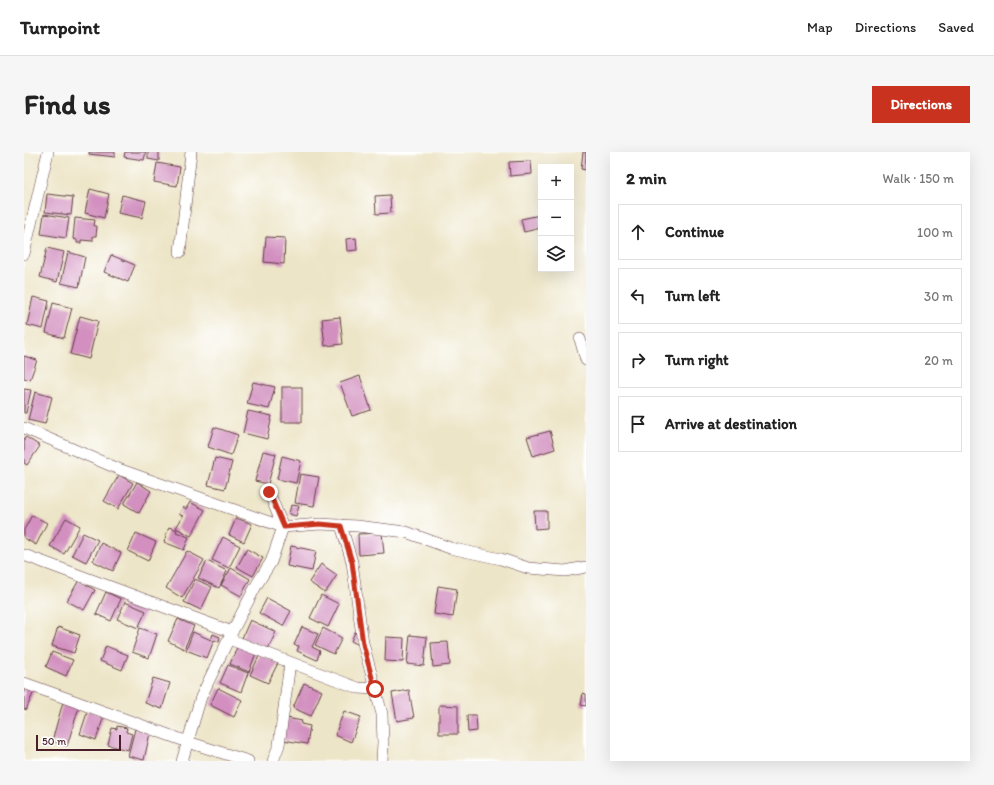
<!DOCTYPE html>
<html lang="en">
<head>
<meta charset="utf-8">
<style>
	:root { --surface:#fff; --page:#f6f6f6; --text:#222; --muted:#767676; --line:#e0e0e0; --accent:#c8321e }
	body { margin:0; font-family:Itim,sans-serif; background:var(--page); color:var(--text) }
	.controls { position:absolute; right:12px; top:12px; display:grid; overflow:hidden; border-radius:0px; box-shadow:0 4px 16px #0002 }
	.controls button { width:36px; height:36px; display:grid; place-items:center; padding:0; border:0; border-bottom:1px solid var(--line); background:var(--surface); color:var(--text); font:20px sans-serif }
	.scale { position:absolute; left:12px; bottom:10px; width:85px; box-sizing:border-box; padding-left:4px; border:2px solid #4a1f2b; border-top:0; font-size:11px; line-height:14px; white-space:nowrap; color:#4a1f2b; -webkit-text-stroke:3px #fff; paint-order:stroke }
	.stop { position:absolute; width:12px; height:12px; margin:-9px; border:3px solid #c8321e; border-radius:50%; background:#fff }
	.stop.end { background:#c8321e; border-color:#fff; box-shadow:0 1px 4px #0008 }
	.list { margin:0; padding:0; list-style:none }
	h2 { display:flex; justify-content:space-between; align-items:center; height:52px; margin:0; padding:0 16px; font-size:17px }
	h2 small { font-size:13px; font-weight:400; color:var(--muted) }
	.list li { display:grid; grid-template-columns:26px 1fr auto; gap:12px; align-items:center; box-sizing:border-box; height:56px; margin:0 8px 8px; padding:0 8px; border:1px solid var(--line); border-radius:0px }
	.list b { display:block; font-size:15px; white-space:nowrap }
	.list em { font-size:13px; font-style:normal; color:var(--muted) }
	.icon { flex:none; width:22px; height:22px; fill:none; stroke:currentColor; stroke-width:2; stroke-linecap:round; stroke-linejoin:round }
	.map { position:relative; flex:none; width:562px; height:609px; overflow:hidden; border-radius:0px }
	header { display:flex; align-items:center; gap:24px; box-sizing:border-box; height:56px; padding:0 20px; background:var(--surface); border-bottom:1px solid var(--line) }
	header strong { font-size:19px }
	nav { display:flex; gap:22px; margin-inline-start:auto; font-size:14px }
	.intro { display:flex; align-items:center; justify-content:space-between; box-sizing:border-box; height:96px; padding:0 24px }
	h1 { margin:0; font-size:28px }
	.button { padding:10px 18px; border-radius:0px; background:var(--accent); color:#fff; font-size:14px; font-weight:700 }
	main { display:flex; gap:24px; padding:0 24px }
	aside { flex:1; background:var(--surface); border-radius:0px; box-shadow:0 4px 16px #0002 }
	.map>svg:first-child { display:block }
	.building { fill:#d28fbf }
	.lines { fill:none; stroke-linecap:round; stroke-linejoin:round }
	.minor-casing { stroke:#623d42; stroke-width:12 }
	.minor { stroke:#fff; stroke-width:11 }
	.route { stroke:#c8321e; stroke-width:5 }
</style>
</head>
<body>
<header>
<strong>Turnpoint</strong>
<nav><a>Map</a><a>Directions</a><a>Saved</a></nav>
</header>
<div class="intro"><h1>Find us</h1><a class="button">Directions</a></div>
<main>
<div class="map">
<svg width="562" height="609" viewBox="0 0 562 609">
	<rect width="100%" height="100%" fill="#fff"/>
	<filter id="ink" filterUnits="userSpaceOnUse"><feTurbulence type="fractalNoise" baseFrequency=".025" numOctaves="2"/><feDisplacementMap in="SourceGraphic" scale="8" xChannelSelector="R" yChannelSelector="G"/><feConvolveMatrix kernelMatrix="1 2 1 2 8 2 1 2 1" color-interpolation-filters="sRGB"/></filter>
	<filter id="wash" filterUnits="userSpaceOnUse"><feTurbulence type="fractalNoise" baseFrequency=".012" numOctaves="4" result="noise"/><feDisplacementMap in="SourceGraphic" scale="16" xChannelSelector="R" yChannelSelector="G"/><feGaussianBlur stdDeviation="0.9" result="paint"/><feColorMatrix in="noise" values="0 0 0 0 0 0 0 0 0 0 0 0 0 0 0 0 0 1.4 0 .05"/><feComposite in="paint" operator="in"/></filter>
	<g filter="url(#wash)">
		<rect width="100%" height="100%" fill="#ede5c7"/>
		<g id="blocks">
			<g class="building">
				<path d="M65 0H91V5L65 2Z"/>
				<path d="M101 0H122L120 8 100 5Z"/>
				<path d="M124 0H135V9L124 7Z"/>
				<path d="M559 0H562V18L557 17Z"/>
				<path d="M507 9 508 22 486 24 485 10Z"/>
				<path d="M133 11 156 15 153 34 130 30Z"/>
				<path d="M66 37 85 42 80 66 61 61Z"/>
				<path d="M23 42 49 45 47 63 21 60Z"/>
				<path d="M98 43 122 49 118 66 94 61Z"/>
				<path d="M366 43 367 61 352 62 351 44Z"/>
				<path d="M20 62 45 66 42 86 17 82Z"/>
				<path d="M516 63 517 76 500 80 497 67Z"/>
				<path d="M51 66 71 68 70 74H73L72 84H69V89L57 88V91H53V88L49 87Z"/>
				<path d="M242 85 261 86 260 112 240 110Z"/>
				<path d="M332 86 333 98 323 99 322 87Z"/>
				<path d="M23 96 40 100 33 130 16 125Z"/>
				<path d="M44 100 61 105 55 135 37 131Z"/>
				<path d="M87 103 111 113 104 130 80 120Z"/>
				<path d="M9 145 25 149 19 177 3 173Z"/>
				<path d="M29 151 48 156 40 186 22 181Z"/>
				<path d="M56 164 74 169 65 207 46 202Z"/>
				<path d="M316 165 319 192 301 194 298 167Z"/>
				<path d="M0 204 13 208 6 228 0 226Z"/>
				<path d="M336 224 347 258 328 264 316 231Z"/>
				<path d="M229 230 251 235 245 257 223 252Z"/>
				<rect x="258" y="235" width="20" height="35"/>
				<path d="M0 237 7 238 2 261H0Z"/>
				<path d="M11 240 28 245 21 272 4 268Z"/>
				<path d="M224 259 248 264 243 287 219 281Z"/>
				<path d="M190 275 214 283 207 303 184 295Z"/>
				<path d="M526 279 531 297 509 304 503 285Z"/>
				<path d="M2 285 16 294 3 313 0 311V287Z"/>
				<path d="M239 299 252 302 244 332 231 329Z"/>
				<path d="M258 304 277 309 272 331 253 327Z"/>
				<path d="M191 306 208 310 201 337 184 333Z"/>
				<path d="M276 322 295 325 290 354 271 351Z"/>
				<path d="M95 323 109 331 94 357 80 349Z"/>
				<path d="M113 330 127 339 115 361 100 352Z"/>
				<path d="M166 350 181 358 167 384 152 376 159 364 155 362 159 355 162 357Z"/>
				<path d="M267 353 275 354 272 364 265 362Z"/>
				<path d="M510 359H523V376L511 377Z"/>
				<path d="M8 363 23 371 12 393 0 386V378Z"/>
				<path d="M42 366 56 374 40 402 26 394Z"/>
				<path d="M212 366 228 372 220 390 205 383Z"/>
				<path d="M145 375 153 378 152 380 165 385 160 398 140 390Z"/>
				<path d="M59 381 74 388 62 410 48 403Z"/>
				<path d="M112 381 132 390 124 409 104 399Z"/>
				<path d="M358 381 360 401 335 403 334 382Z"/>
				<path d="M199 385 216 394 205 416 188 408Z"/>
				<path d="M77 391 97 401 89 419 69 409Z"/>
				<path d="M267 394 292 399 288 419 263 414Z"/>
				<path d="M223 397 239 406 229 424 213 415Z"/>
				<path d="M163 399 180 408 158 446 142 436Z"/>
				<path d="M183 409 203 419 195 436 174 426Z"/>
				<path d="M297 412 313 423 301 441 285 430Z"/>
				<path d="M207 416 226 427 217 444 197 433Z"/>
				<path d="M171 427 188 435 177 458 160 450Z"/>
				<path d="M55 428 71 438 60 458 43 449Z"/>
				<path d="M414 434 433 437 429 465 410 462Z"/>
				<path d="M82 440 97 447 87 469 72 462Z"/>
				<path d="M297 443 315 452 304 475 286 466Z"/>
				<path d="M243 446 267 459 259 474 235 461Z"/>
				<path d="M101 450 122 459 114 476 93 467Z"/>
				<path d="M154 467 170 474 160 497 144 489Z"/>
				<path d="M226 468 252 480 244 497 218 486Z"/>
				<path d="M34 475 56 483 50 501 28 494Z"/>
				<path d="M278 475 294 482 288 495 296 499 293 508 273 499 275 494 270 493Z"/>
				<path d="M116 476 133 482 125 506 108 500Z"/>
				<path d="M299 476 318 486 310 502 291 493Z"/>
				<path d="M169 480 187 488 189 482 196 485 195 490 190 488 183 506 162 498Z"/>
				<path d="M331 480 337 483 333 492 327 489Z"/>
				<path d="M386 483 403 485 400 514 383 512Z"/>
				<path d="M362 485 380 486 379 510 361 509Z"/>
				<path d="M424 490 426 513 409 515 407 491Z"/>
				<path d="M214 493 232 501 225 520 206 512Z"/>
				<path d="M82 494 104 503 98 518 76 509Z"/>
				<path d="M28 500 49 508 42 524 22 515Z"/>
				<path d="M236 502 254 511 244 531 226 523Z"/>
				<path d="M204 513 224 521 217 540 196 531Z"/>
				<path d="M129 526 146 531 138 557 121 551Z"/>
				<path d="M280 531 298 539 287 564 269 556Z"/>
				<path d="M0 532 11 537 2 558 0 557Z"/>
				<path d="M194 536 218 548 210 565 186 553Z"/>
				<path d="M385 538 390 566 373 569 368 541Z"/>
				<path d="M559 541 562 542V554L557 553Z"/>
				<path d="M39 550 55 555 43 594 28 589Z"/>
				<path d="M415 553 434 554V582H415Z"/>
				<path d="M64 558 80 564 72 588 56 582Z"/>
				<path d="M320 559 337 565 327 590 311 583Z"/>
				<path d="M443 563H452L453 579 444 580Z"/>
				<path d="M263 566 278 569 277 572 286 574 283 592 259 588Z"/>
				<path d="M93 574 103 576 102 580 108 582 104 598 84 593 88 576 93 577Z"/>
				<path d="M111 577 126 581 120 608 104 604Z"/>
			</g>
		</g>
	</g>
	<g filter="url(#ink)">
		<use href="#blocks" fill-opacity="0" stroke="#623d42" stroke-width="1"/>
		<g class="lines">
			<defs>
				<g id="minor">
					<path d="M156 100 167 0"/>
					<path d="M0 102 24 0"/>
					<path d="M556 187 562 208"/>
					<path d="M0 276 97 318 259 375 296 372 333 374 382 380 426 396 477 407 504 416 541 419 562 415"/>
					<path d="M317 373 328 410 339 491 358 562 359 590 358 609"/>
					<path d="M0 403 208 480"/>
					<path d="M205 487 334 536 351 537"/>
					<path d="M0 531 164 590 224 609"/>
					<path d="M158 609 177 545 208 480 233 432 247 410 259 375 245 340"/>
					<path d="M249 609 255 593 266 511"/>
				</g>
			</defs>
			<use href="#minor" class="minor-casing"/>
			<use href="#minor" class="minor"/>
		</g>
	</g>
	<g class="lines" filter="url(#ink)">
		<path class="route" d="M245 340 260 375 296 372 317 374 328 410 339 492 351 537"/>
	</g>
</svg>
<div class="controls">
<button>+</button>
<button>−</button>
<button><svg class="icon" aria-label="layers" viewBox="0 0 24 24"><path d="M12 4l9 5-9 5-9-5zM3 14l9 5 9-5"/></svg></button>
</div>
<div class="scale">50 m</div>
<div class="stop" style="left:351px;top:537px"></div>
<div class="stop end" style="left:245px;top:340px"></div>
</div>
<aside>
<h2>2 min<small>Walk · 150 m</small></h2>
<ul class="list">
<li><svg class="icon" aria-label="ahead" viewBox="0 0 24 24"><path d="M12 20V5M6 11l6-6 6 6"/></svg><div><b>Continue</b></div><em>100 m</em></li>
<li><svg class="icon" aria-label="left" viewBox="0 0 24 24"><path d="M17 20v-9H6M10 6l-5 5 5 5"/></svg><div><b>Turn left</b></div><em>30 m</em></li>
<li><svg class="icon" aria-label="right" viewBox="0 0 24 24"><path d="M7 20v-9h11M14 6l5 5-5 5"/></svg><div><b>Turn right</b></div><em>20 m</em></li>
<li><svg class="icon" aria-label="arrive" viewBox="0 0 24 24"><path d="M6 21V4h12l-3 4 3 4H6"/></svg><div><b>Arrive at destination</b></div></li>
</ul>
</aside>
</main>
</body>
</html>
